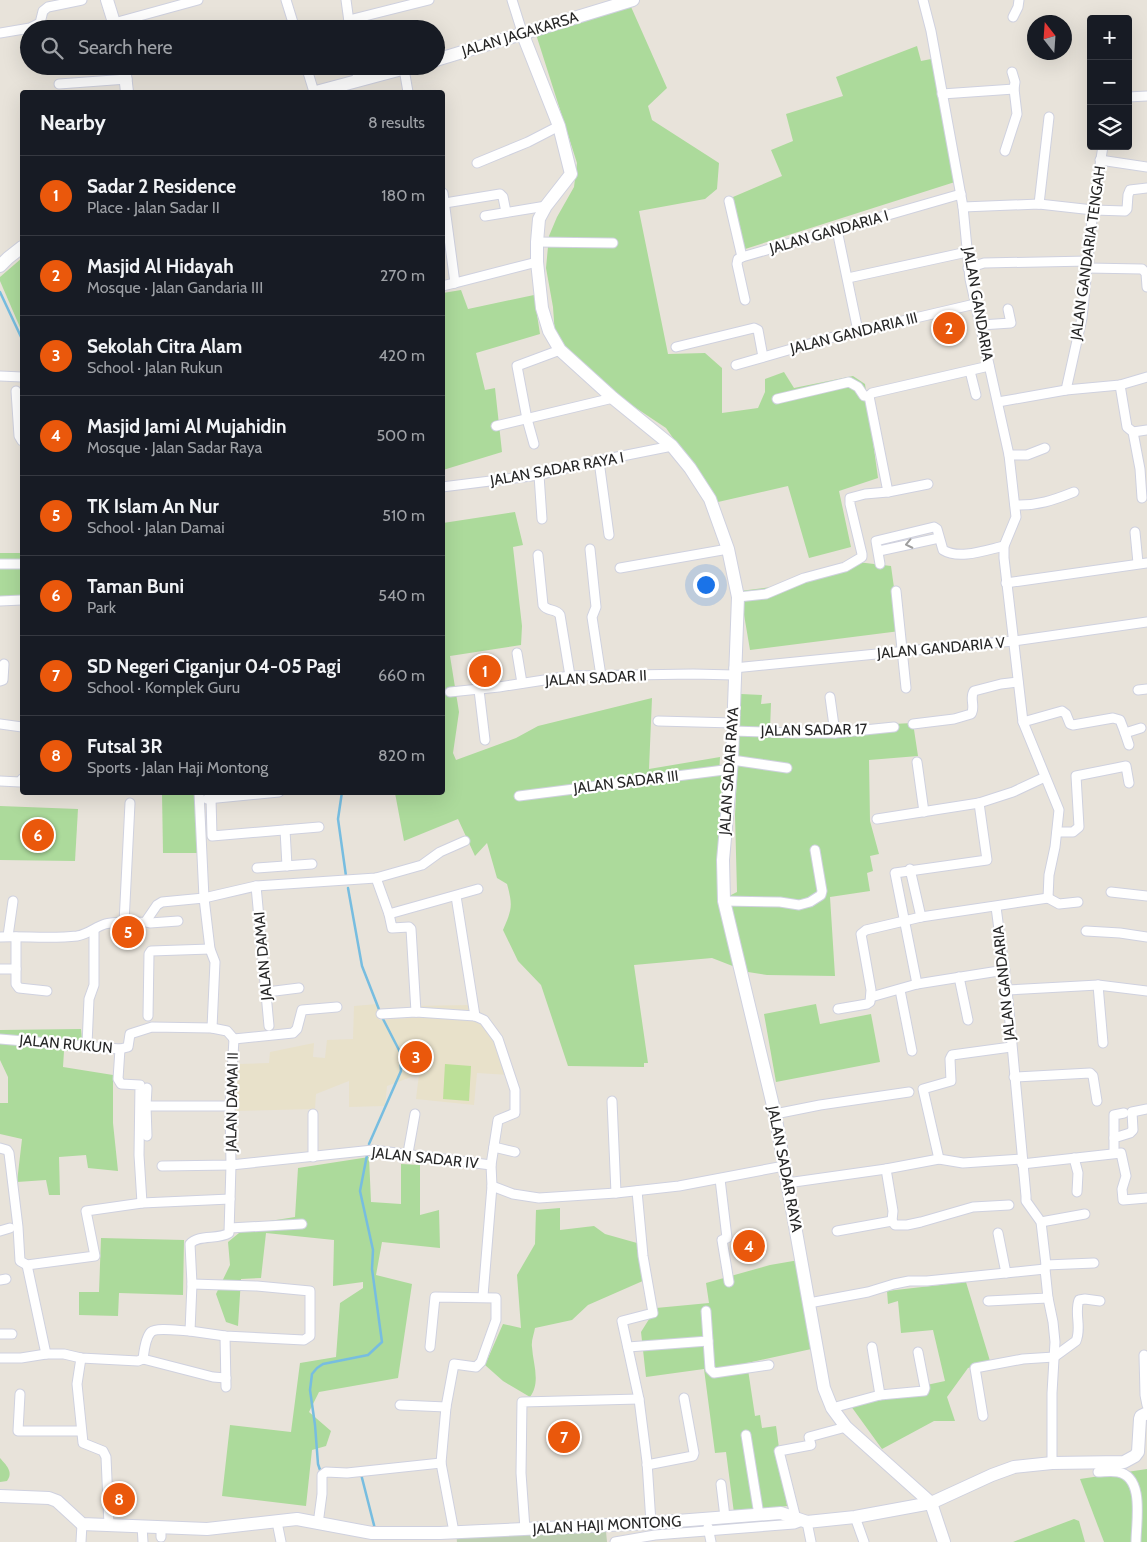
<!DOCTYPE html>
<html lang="en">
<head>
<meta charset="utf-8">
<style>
	:root { --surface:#171b24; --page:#20242c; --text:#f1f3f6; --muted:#9ea1a6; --line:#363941; --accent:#ea580c }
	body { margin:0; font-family:Cabin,sans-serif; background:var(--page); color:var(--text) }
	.controls { position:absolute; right:15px; top:15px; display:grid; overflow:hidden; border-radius:5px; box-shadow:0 5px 20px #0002 }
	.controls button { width:45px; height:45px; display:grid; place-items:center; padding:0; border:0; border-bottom:1px solid var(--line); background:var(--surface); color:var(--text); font:25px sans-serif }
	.compass { position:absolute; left:1027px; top:15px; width:45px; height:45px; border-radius:50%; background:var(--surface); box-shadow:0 5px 20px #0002; rotate:343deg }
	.you { position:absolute; left:705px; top:584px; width:18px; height:18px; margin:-12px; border:4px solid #fff; border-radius:50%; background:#1a73e8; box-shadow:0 0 0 8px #1a73e833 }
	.badge { display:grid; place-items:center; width:32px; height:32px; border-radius:50%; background:var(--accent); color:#fff; font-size:16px; font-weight:700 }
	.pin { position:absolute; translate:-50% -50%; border:2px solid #fff; box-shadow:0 1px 5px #0006 }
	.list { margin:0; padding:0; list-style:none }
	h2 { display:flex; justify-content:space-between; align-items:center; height:65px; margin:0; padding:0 20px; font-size:21px }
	h2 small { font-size:16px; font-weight:400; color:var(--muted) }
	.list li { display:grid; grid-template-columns:32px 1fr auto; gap:15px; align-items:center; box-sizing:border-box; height:80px; padding:0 20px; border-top:1px solid var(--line) }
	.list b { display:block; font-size:19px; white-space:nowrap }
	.list p { margin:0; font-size:16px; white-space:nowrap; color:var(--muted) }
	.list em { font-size:16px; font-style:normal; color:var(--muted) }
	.icon { flex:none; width:28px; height:28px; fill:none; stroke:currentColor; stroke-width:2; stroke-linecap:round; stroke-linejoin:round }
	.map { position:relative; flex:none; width:1147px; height:1542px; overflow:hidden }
	.search { position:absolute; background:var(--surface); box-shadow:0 5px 20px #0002; left:20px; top:20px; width:425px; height:55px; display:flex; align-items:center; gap:12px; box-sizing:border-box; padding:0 18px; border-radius:28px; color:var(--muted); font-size:19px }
	.panel { position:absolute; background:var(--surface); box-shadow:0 5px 20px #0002; left:20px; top:90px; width:425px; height:705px; border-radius:5px }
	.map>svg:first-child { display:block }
	.education { fill:#e8e1ca }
	.green { fill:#acda9b }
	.cemetery { fill:#bfd0b3 }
	.pitch { fill:#bce098 }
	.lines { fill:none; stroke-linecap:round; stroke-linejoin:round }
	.stream { stroke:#77bde0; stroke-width:2.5 }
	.street-casing { stroke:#cfd1df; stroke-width:11 }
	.secondary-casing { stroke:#cfd1df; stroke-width:14 }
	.street { stroke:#fff; stroke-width:9 }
	.secondary { stroke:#fff; stroke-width:12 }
	.oneway { stroke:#9e9e9e }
	.labels { text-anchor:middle; stroke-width:4.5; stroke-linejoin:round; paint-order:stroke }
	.street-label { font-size:15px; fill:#272727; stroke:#fff }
</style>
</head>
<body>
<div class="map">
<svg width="1147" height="1542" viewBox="0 0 1147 1542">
	<rect width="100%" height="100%" fill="#e8e3da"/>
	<path class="education" d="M378 1004 379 1020 411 1018 410 1006 472 1005 493 1023 504 1045 509 1075 477 1073 474 1105 416 1099 419 1074 387 1086 385 1106 349 1107V1081L316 1094 315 1109 235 1111 239 1064 269 1063 270 1052 314 1043 313 1057 325 1058 327 1040 353 1039 354 1006Z"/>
	<g class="green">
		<path d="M628 0 667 88 648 106 652 120 719 163 717 189 705 199 639 211 668 354 705 353 722 368V413L758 408 765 392V379L784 372 794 388 853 376 865 384 878 478 839 491 851 547 809 558 788 486 718 502 666 428 618 396 578 363 555 335 553 307 546 268 549 236 557 217 574 187 577 163 534 28Z"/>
		<path d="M917 46 921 61 931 59 958 181 742 250 733 197 782 176 771 150 793 141 786 114 843 96 836 77Z"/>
		<path d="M22 258V332L0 281V277Z"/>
		<path d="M461 290 468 309 534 295 540 334 476 353 485 390 495 388 502 452 443 470V293Z"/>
		<path d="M515 512 523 545 513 547 522 626 521 645 450 656 459 712 453 753 456 760 516 738 538 726 652 698 649 769 720 757 719 775H722L719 858 723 899 737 892 735 815 741 694 762 695 761 704 771 703 770 730 913 723 918 756 869 760 870 821 879 854 870 856 873 871 867 873 870 891 830 897 835 976 767 975 748 972 712 958 634 965 648 1063H644V1067L568 1066 541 985 518 961 503 930C512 909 513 906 507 884L497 878 487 843 475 856 458 819 404 841 395 793 442 792 443 523Z"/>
		<path d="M0 553H22V602L0 601Z"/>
		<path d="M857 562 891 566 900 631 750 650 740 591 771 587 802 574 843 563Z"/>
		<path d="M162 793H201L202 853H163Z"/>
		<path d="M0 806 78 809 75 861 0 860Z"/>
		<path d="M816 1004 820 1024 871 1014 880 1062 776 1082 764 1014Z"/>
		<path d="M81 1029 83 1051H64L63 1067 113 1075V1123L118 1171 88 1168 86 1155 59 1157 60 1195H49L46 1180 17 1182 22 1139 0 1134V1103H8V1077L0 1060V1030Z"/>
		<path d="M369 1157 371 1202 401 1204V1164L420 1165V1215L439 1210 440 1248 382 1242 376 1275 412 1284 398 1378 319 1392 309 1412 331 1431 326 1446 312 1450 306 1506 222 1496 230 1425 291 1432 300 1363 336 1357 340 1303 363 1288V1282L333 1286 334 1240 266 1233 261 1278 241 1279 238 1326 226 1322 216 1294 230 1265 228 1242 250 1224 295 1217 298 1168Z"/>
		<path d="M560 1208V1230L594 1226 605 1234 637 1243 645 1280 588 1305 572 1320 535 1328C534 1334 531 1341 532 1347 533 1364 541 1382 530 1397L503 1381 485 1365 503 1324 521 1328 517 1275 535 1244 536 1210Z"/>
		<path d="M101 1238 184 1240 183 1295 119 1293 118 1316 79 1315V1292H99Z"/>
		<path d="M799 1260 816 1348 747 1363 755 1416 760 1415 762 1428 776 1426 787 1506 734 1513 726 1452 715 1453 704 1369 646 1377 641 1332 656 1308 709 1303 706 1283 770 1265Z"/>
		<path d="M966 1282 990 1361 968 1368 947 1397 955 1421H934L882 1449 848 1402 945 1381 933 1330 901 1333 898 1301 888 1304 887 1291Z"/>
		<path d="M0 1458C6 1465 14 1472 7 1481L0 1482Z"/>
		<path d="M1147 1469V1542H1104L1080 1479Z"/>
		<path d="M1074 1519 1079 1521 1085 1542H1013Z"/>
	</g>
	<path class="cemetery" d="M606 1531 607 1542H457L456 1532Z"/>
	<path class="pitch" d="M445 1064 471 1066 469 1101 443 1099Z"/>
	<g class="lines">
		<g class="stream">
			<path d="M0 292 22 339"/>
			<path d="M342 792 338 819 346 876"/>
			<path d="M348 888 362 966 380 1012"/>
			<path d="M369 1144 401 1071 400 1052 382 1017"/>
			<path d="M320 1470 318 1464 315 1425 310 1390 312 1374 317 1368 323 1364 368 1355 382 1342 372 1269 373 1250 360 1191 367 1155"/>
			<path d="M361 1474 375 1529"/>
		</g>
		<defs>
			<g id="street">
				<path d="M286 0 295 29"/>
				<path d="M346 0 350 29"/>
				<path d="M512 0 523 35"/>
				<path d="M923 0 931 31 963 207 970 279 1009 455 1016 517 1004 546V558L1023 722 1059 810 1055 847 1049 875 1048 898"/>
				<path d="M1013 17 1018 7 1019 0"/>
				<path d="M349 20 429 0"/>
				<path d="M114 23 198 0"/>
				<path d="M0 33 30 28 40 23 43 11 48 7 82 0"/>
				<path d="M306 66 314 92"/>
				<path d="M356 66 358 80"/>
				<path d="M404 69 408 92"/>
				<path d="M59 84 127 79"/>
				<path d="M942 94 1014 89"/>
				<path d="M1128 97 1147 96"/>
				<path d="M1005 151 1017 114 1014 89 1015 82 1012 72"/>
				<path d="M1100 160 1147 167"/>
				<path d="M477 163 528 142 559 126"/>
				<path d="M443 193 455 283 537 262"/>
				<path d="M729 201 742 257"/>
				<path d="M445 203 500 194 503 197 506 212"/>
				<path d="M1039 204 1049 117"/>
				<path d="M963 207 1039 204 1093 210 1125 211 1127 209 1128 195 1130 190 1147 188"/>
				<path d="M485 216 546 206"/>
				<path d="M837 230 858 331"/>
				<path d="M537 242 613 243"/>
				<path d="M968 268 984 263 1089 261"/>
				<path d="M1087 268 1142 269 1146 273 1147 287"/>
				<path d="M848 278 967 252"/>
				<path d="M442 286 455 283"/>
				<path d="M745 300 737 264 738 259 742 257 961 194"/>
				<path d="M981 325 1011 323 1008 309"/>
				<path d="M676 347 754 328 758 330 763 357"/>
				<path d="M736 365 830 338 975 304"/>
				<path d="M970 371 976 395"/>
				<path d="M0 376 22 377"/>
				<path d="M1120 385 1127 427 1133 432 1140 469 1142 498"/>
				<path d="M1066 390 1082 318 1093 210 1103 146"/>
				<path d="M16 391 19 436 22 441"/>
				<path d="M777 399 849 382 858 387 864 396H869"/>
				<path d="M998 402 1066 390 1120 385 1147 377"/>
				<path d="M496 426 613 398"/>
				<path d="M1133 432 1147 430"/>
				<path d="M534 444 527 419 517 366 560 350"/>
				<path d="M1009 455H1027L1045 448"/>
				<path d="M599 461 609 535"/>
				<path d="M539 475 542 519"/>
				<path d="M442 487 539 475 587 463 672 446"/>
				<path d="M888 492 869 396 872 393 989 366"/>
				<path d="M1015 505C1037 506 1054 500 1074 492"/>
				<path d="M1135 532 1138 563"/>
				<path d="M590 549 596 607 592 617 601 676"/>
				<path d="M879 551 939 538"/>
				<path d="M538 555 543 605C547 612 556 608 560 615L570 676"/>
				<path d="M0 564H22"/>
				<path d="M880 564 876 541 934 527 937 529 943 550C959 560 986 550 1004 546"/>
				<path d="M620 568 728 549"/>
				<path d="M1006 583 1147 563"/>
				<path d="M896 591 906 688"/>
				<path d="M738 597 766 594 804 578 845 567 862 557V554L850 504V498L865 494 888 492 928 484"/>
				<path d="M0 601 22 600"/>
				<path d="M517 653 522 683"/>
				<path d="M734 668 968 645 1014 641 1147 622"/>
				<path d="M0 681 3 680 4 664"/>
				<path d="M479 690 485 740"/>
				<path d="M1138 690 1147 689"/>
				<path d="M450 692 499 687 570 676 693 674 734 675"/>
				<path d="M830 697 835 733"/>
				<path d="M658 721 734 723"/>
				<path d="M1023 722 1062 711 1066 714 1070 724 1073 725 1113 718 1120 720 1125 733 1141 728"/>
				<path d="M0 724 22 727"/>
				<path d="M913 724 954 719 971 714C976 707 969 698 974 691L1001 684 1018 682"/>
				<path d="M733 731 795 733H835L894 727"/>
				<path d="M1125 733 1129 745"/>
				<path d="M732 760 787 768"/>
				<path d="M917 762 924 812"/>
				<path d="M0 781 20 782 22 779"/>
				<path d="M199 792 204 898 210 949 215 962 212 1028"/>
				<path d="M519 796 732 769"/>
				<path d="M211 798 212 836 319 827"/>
				<path d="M207 799 279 792"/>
				<path d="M877 819 979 803 1013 792 1045 777"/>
				<path d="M285 830 287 866"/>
				<path d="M1057 832H1073L1079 827 1076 776 1126 766 1129 783"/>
				<path d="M257 868 312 864"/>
				<path d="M910 869 921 917"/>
				<path d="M376 878 389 914 392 928 409 927 411 929 416 1012"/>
				<path d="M256 886 269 1026"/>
				<path d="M1111 892 1147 896"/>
				<path d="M456 896 475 1016"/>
				<path d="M1048 898 1059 904 1078 902"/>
				<path d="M724 901 780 902 799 905 810 902 821 895 822 891 815 850"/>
				<path d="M389 914 478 889"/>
				<path d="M146 921 157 905 162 902 204 898 256 886 376 878 422 865 440 852 465 841"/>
				<path d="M124 923 130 803"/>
				<path d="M1086 931 1120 933 1147 937"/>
				<path d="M8 936 13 901"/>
				<path d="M0 937C25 936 52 939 77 936 89 934 95 927 105 924 111 922 146 921 150 923L178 921"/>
				<path d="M16 937V984L19 988 47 991"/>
				<path d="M0 969H16"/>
				<path d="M959 977 968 1020"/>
				<path d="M917 984 895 873 987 860 979 803"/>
				<path d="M1098 985 1103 1043"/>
				<path d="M900 990 912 1051"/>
				<path d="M1007 990 1098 985 1147 991"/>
				<path d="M267 992 299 988"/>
				<path d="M871 997 917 984 1005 970"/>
				<path d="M838 1009 867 1004 870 1002 871 990 861 934 866 930 921 917 1048 898"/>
				<path d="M381 1014 416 1012 475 1016 484 1020 498 1039 515 1090V1113L498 1120 491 1165"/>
				<path d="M148 1016 149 954 151 951 210 949"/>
				<path d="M0 1039 120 1049 128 1047 130 1034 152 1027 212 1028 227 1031 234 1039"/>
				<path d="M234 1039 293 1033 297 1029 302 1010 337 1007"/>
				<path d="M87 1045 89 999 94 985V930"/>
				<path d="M120 1049 118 1079 121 1084 140 1085 139 1155 142 1203"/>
				<path d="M1014 1077 1090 1073 1093 1076 1097 1101"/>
				<path d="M147 1088 146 1106H230"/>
				<path d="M612 1101 616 1193"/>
				<path d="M146 1106 147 1136"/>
				<path d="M313 1114V1157"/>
				<path d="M775 1114 820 1105 909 1092"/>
				<path d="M1114 1138V1115L1124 1113"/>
				<path d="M494 1147 515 1152"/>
				<path d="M0 1148 7 1150 9 1153 18 1227 20 1261 27 1265 95 1256 86 1211 142 1203 230 1199"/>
				<path d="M1114 1152V1138L1130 1133 1133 1130 1132 1112 1147 1109"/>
				<path d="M408 1153 415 1114"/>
				<path d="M1074 1158 1078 1173 1077 1192"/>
				<path d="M939 1159 923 1089 951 1081 950 1059 952 1055 1011 1047"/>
				<path d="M1022 1164 1121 1153 1126 1176 1122 1189 1123 1200 1147 1198"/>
				<path d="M162 1166 231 1165 373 1150 491 1165 492 1186 483 1296"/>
				<path d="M886 1169 893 1211 892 1221"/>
				<path d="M720 1179 727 1238 722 1240 729 1282"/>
				<path d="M787 1183 886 1169 939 1159 963 1163 1022 1159"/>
				<path d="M492 1186 513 1194 539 1198 616 1193 679 1186 784 1166"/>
				<path d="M637 1191 643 1256 653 1313 622 1321 639 1399 647 1462 651 1523"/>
				<path d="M892 1221 895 1225H907L921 1222 973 1207 1009 1205"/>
				<path d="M1041 1222 1085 1214"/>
				<path d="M230 1228 302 1224"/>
				<path d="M0 1231 10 1228"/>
				<path d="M837 1231 892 1221"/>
				<path d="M998 1233 1006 1273"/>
				<path d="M27 1265 46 1354"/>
				<path d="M1046 1265 1094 1263"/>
				<path d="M0 1280 6 1279"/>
				<path d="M1048 1298 1053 1322 1055 1342 1052 1393V1463"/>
				<path d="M988 1301 1048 1298 1045 1269 1046 1265 1041 1222 1026 1201V1196L1007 990 996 907"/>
				<path d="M809 1303 868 1292 894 1284 909 1281H927L1045 1269"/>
				<path d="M706 1311 710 1369 714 1373 769 1365"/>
				<path d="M190 1331 225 1336 304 1340 310 1336V1291L257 1286 192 1284"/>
				<path d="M0 1334H12"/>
				<path d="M225 1336 226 1387"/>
				<path d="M430 1347 435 1297 496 1298V1320L481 1362 476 1367 454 1364 446 1407 441 1463 454 1532"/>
				<path d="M628 1347 708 1341"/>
				<path d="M872 1347 880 1395"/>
				<path d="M1144 1355 1145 1395 1147 1405"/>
				<path d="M0 1358H21L46 1354H64L81 1358 138 1361 143 1359"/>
				<path d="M81 1358 77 1384 83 1443 103 1451 106 1457 109 1525"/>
				<path d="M143 1359C144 1352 145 1338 151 1332 157 1327 181 1331 190 1331L192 1284 190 1244C198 1234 218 1240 229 1233L231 1165 230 1106 234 1039"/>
				<path d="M143 1359 213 1377 226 1378"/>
				<path d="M20 1394 18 1431H81"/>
				<path d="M400 1405 446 1407"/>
				<path d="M832 1408 880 1395 924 1391 925 1388 918 1352"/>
				<path d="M983 1416 975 1368 1023 1359 1054 1357 1076 1341C1082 1328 1074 1313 1079 1300L1085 1299 1100 1301"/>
				<path d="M746 1435 759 1515"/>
				<path d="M647 1465 693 1456 694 1453 684 1398"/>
				<path d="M1098 1472C1104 1472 1111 1471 1118 1472 1145 1477 1136 1522 1136 1542"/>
				<path d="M721 1484 725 1517"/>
				<path d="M855 1517 864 1542"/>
				<path d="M796 1519 779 1451 811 1445 809 1437 846 1427"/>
				<path d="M277 1522 281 1542"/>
				<path d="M807 1522 811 1542"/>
				<path d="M318 1524 322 1494V1475L326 1472 347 1473 441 1463"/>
				<path d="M142 1526 143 1542"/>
				<path d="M708 1527 711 1542"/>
				<path d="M525 1529 521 1473 522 1402 639 1399"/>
				<path d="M161 1537V1527"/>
				<path d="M81 1542 82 1524"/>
				<path d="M615 1542 655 1535 794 1524 802 1521"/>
			</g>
			<g id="secondary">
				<path d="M107 0 116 29"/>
				<path d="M523 35 559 126 571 174 546 206 539 219 537 242V262L542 308 549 331 560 350 613 398 672 446 690 468 710 499 728 549 738 597 732 760 723 860 724 901 775 1114 824 1388 832 1408 846 1427 931 1503 944 1542"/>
				<path d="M436 60 633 0"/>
				<path d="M124 66 127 92"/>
				<path d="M316 92 413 66"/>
				<path d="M0 266 8 258 22 247"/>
				<path d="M0 1496 49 1498 57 1501 82 1524 207 1529 297 1519 372 1533H440L651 1523 781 1513 807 1522 855 1517 931 1503 992 1475 1014 1467 1052 1463 1124 1462 1135 1456 1138 1452 1140 1419 1141 1416 1147 1413"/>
			</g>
		</defs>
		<use href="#street" class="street-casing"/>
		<use href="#secondary" class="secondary-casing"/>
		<use href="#street" class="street"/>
		<use href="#secondary" class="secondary"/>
	</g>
	<defs><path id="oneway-chevron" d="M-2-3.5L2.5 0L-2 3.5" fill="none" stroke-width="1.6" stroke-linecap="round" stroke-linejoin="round" transform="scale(1.25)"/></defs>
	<use class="oneway" href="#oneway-chevron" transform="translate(909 544) rotate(168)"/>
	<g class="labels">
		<g class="street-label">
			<text transform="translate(520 34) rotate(-17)" y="5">JALAN JAGAKARSA</text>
			<text transform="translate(829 232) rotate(-16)" y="5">JALAN GANDARIA I</text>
			<text transform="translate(1088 253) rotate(-82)" y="5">JALAN GANDARIA TENGAH</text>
			<text transform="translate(978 304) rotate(80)" y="5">JALAN GANDARIA</text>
			<text transform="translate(854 333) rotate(-14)" y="5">JALAN GANDARIA III</text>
			<text transform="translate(557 469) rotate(-10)" y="5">JALAN SADAR RAYA I</text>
			<text transform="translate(941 648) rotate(-5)" y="5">JALAN GANDARIA V</text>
			<text transform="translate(596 678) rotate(-3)" y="5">JALAN SADAR II</text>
			<text transform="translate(814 730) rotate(-1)" y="5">JALAN SADAR 17</text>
			<text transform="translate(729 771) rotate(-86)" y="5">JALAN SADAR RAYA</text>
			<text transform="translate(626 782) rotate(-7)" y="5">JALAN SADAR III</text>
			<text transform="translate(263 956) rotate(-95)" y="5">JALAN DAMAI</text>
			<text transform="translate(1004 983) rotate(-96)" y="5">JALAN GANDARIA</text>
			<text transform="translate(66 1044) rotate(5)" y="5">JALAN RUKUN</text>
			<text transform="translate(232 1102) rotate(-89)" y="5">JALAN DAMAI II</text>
			<text transform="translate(425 1158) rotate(6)" y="5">JALAN SADAR IV</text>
			<text transform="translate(785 1169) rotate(79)" y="5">JALAN SADAR RAYA</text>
			<text transform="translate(607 1525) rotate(-3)" y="5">JALAN HAJI MONTONG</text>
		</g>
	</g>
</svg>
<div class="controls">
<button>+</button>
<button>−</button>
<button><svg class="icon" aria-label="layers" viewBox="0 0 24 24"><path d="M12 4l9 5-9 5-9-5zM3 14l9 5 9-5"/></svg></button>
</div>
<svg class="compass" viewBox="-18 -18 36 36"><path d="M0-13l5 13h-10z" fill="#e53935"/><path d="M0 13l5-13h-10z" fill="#9ea1a6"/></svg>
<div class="you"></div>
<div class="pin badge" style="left:485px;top:671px">1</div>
<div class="pin badge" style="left:949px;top:328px">2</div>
<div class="pin badge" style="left:416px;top:1057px">3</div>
<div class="pin badge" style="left:749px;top:1246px">4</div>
<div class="pin badge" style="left:128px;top:932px">5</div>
<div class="pin badge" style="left:38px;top:835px">6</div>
<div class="pin badge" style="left:564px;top:1437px">7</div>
<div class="pin badge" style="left:119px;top:1499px">8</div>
<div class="search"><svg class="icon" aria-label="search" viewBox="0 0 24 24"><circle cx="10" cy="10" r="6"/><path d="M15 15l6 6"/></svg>Search here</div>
<section class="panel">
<h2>Nearby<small>8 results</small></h2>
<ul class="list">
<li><span class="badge">1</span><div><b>Sadar 2 Residence</b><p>Place · Jalan Sadar II</p></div><em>180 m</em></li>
<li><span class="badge">2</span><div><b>Masjid Al Hidayah</b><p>Mosque · Jalan Gandaria III</p></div><em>270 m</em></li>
<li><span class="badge">3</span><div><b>Sekolah Citra Alam</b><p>School · Jalan Rukun</p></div><em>420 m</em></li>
<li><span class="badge">4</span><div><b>Masjid Jami Al Mujahidin</b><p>Mosque · Jalan Sadar Raya</p></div><em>500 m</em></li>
<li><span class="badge">5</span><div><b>TK Islam An Nur</b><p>School · Jalan Damai</p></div><em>510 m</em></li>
<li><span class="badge">6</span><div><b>Taman Buni</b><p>Park</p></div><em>540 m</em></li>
<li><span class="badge">7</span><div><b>SD Negeri Ciganjur 04-05 Pagi</b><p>School · Komplek Guru</p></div><em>660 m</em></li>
<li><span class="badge">8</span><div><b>Futsal 3R</b><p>Sports · Jalan Haji Montong</p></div><em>820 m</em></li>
</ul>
</section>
</div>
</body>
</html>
